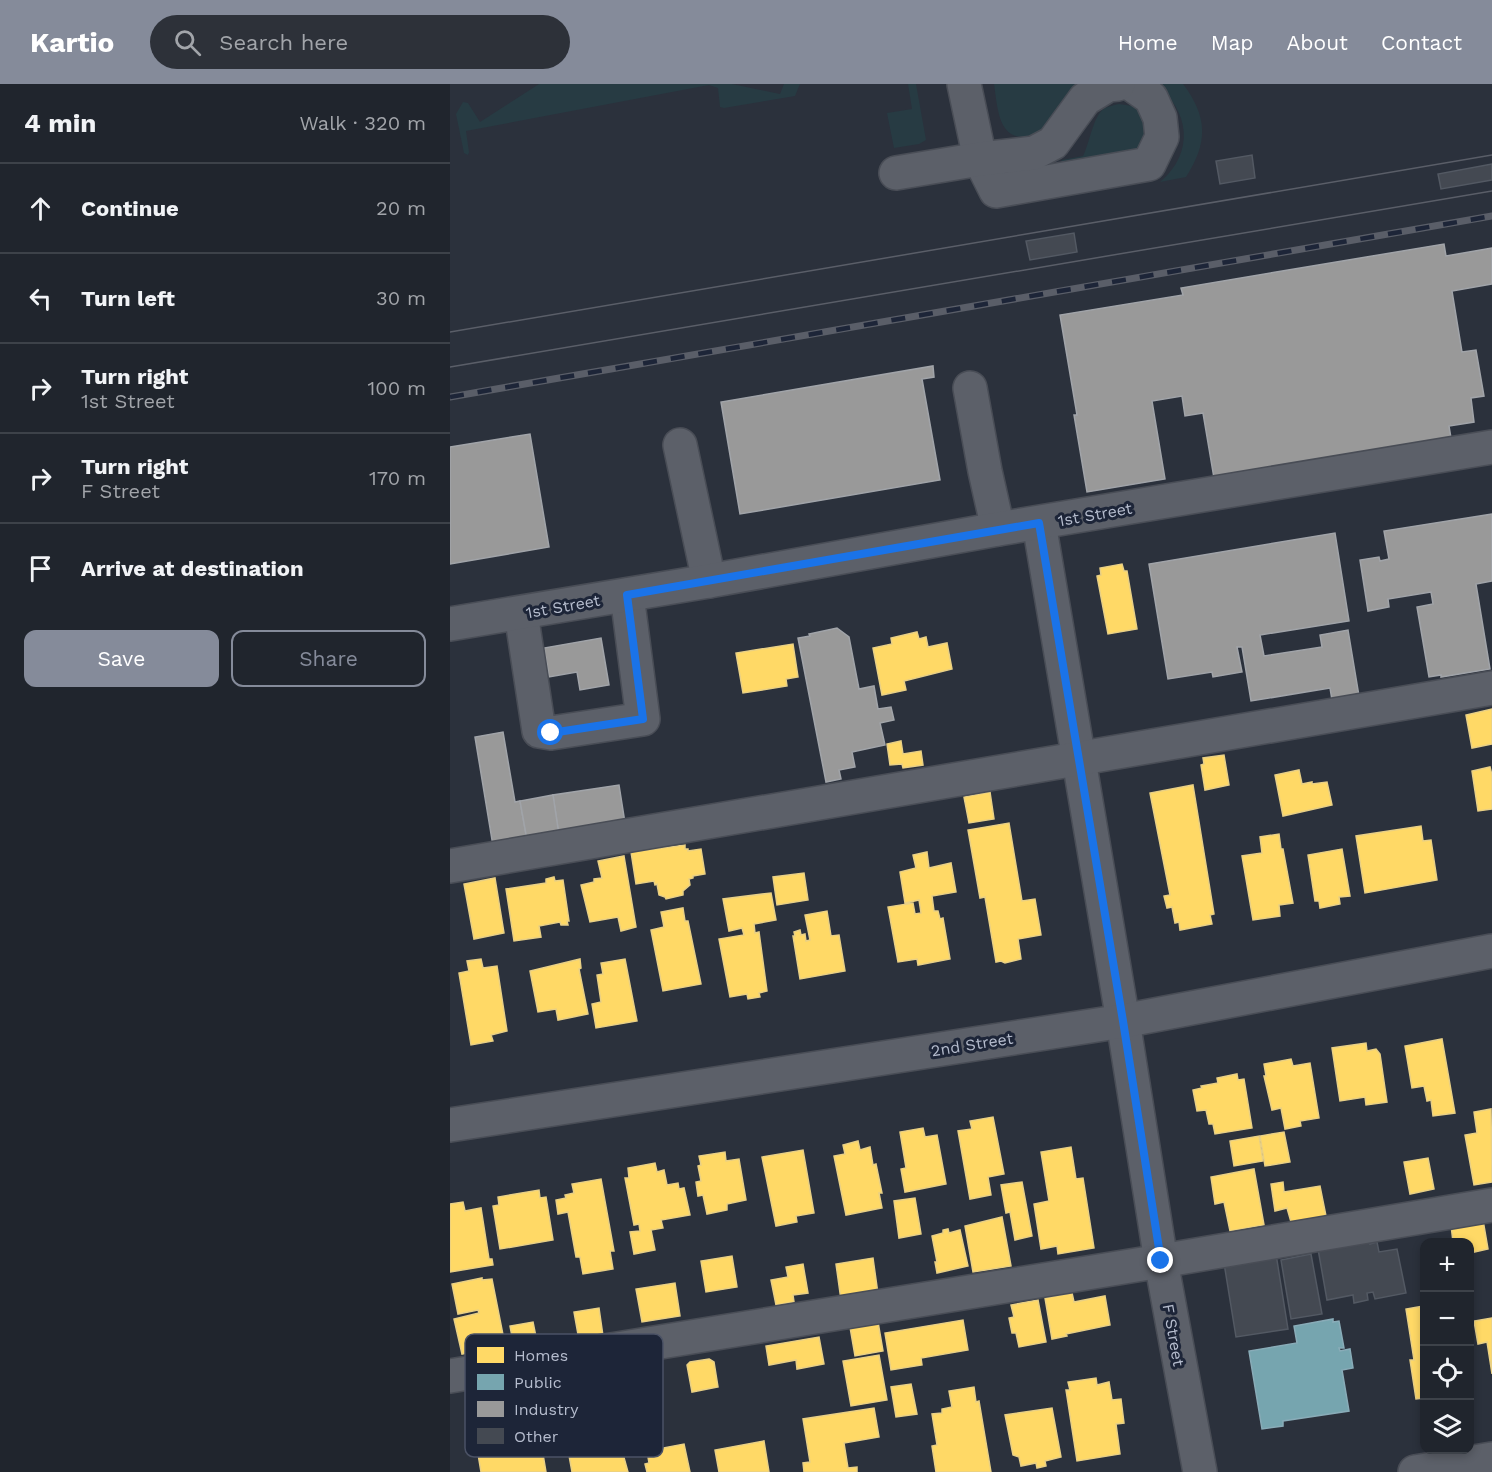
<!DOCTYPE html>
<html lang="en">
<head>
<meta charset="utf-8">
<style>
	:root { --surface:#20252d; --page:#2d3139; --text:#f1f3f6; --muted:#a2a5aa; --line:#3d4249; --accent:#858b9a }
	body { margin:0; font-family:"Work Sans",sans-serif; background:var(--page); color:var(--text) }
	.controls { position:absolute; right:18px; bottom:18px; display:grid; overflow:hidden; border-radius:12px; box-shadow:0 3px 9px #0003 }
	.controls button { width:54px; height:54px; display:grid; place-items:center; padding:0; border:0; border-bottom:2px solid var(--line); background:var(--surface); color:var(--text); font:30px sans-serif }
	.stop { position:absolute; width:18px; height:18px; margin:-14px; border:4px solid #1a73e8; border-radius:50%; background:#fff }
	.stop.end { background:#1a73e8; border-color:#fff; box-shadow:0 2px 6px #0008 }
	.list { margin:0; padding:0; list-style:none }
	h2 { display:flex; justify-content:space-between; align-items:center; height:78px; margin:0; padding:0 24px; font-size:26px }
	h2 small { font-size:20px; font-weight:400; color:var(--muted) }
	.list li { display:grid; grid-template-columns:39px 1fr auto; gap:18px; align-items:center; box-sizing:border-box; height:90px; padding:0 24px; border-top:2px solid var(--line) }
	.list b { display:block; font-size:22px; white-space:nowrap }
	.list p { margin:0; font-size:20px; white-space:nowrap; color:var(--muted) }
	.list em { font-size:20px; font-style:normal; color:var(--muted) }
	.actions { display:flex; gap:12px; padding:18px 24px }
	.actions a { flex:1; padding:14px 0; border:2px solid var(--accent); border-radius:12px; text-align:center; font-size:21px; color:var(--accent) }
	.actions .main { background:var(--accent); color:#fff }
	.icon { flex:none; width:33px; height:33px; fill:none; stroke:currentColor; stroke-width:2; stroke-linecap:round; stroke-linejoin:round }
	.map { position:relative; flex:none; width:1042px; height:1388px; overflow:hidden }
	header { display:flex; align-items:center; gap:36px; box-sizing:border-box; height:84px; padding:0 30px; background:var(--accent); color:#fff }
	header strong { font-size:28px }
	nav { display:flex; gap:33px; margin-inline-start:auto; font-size:21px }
	.search { width:420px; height:54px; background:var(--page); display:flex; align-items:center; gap:15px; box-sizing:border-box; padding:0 21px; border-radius:33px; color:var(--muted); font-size:22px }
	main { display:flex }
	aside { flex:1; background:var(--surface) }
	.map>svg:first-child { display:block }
	.green { fill:#273b43 }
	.homes { fill:#ffd966; stroke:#e9d085; stroke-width:1.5 }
	.public { fill:#76a5af; stroke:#89acb8; stroke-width:1.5 }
	.industry { fill:#999; stroke:#a1a4a9; stroke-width:1.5 }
	.building { fill:#444952; stroke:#535963; stroke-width:1.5 }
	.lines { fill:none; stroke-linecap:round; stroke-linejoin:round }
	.minor-casing { stroke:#494d56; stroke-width:36 }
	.minor { stroke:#5c6069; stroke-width:33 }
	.tram { stroke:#5a5e68; stroke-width:1.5 }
	.rail-casing { stroke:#5a5e68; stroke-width:7 }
	.rail { stroke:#1d2538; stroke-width:4.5; stroke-dasharray:14; stroke-linecap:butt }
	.route { stroke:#1a73e8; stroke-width:8 }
	.labels { text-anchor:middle; stroke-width:6; stroke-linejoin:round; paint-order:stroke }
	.street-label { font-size:16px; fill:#b5bccd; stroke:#1d2538 }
	.key { fill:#1d2538; stroke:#4b5265; stroke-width:1.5 }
	.key-label { font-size:16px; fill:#b5bccd }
</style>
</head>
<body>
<header>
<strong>Kartio</strong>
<div class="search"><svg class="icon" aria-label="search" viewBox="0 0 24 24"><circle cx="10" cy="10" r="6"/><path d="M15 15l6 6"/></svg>Search here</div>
<nav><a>Home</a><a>Map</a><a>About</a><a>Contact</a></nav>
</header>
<main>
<aside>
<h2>4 min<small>Walk · 320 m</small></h2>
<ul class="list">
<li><svg class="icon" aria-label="ahead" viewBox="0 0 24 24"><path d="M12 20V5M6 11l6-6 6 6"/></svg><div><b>Continue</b></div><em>20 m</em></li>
<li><svg class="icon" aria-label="left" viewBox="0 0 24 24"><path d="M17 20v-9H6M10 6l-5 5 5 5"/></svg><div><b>Turn left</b></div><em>30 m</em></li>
<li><svg class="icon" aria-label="right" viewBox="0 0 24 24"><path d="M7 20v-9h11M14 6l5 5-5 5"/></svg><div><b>Turn right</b><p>1st Street</p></div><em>100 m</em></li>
<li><svg class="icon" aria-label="right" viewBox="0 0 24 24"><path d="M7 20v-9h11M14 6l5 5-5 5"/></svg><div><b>Turn right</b><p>F Street</p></div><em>170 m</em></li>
<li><svg class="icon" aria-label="arrive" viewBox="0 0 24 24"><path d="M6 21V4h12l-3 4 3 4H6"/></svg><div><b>Arrive at destination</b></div></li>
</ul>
<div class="actions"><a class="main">Save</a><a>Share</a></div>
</aside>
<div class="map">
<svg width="1042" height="1388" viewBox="0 0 1042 1388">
	<rect width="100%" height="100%" fill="#2b313c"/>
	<g class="green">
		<path d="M89 0H282L330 10 334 0H350L345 12 274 24 270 23 268 4 259 1 16 47 19 68 18 71 14 69 6 30 13 18 18 19 30 38Z"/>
		<path d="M458 0H466L476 56 469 60 444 64 437 29 462 25Z"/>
		<path d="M544 0H640C628 15 616 34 602 47 598 50 590 51 584 52 548 60 548 26 544 0Z"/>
		<path d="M705 0H733C758 33 758 59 736 93L710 98C745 69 740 26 705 0Z"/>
		<path d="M669 20 682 22 696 32 695 72 611 82 610 79 612 76 633 72C640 59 643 31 655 24 659 22 665 21 669 20Z"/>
	</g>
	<g class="homes">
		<path d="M672 480 674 487H677L687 545 658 550 647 492 651 491 650 484Z"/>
		<path d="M467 548 469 555 476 553 478 563 497 559 502 585 454 597 456 606 432 611 423 564 442 560 441 554Z"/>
		<path d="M343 560 348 593 336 595 337 602 293 609 286 569Z"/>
		<path d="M1042 625V660L1022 664 1016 631Z"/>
		<path d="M451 657 453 670 471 667 473 681 453 684 452 680 440 681 437 660Z"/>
		<path d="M774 671 779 701 755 706 751 681 754 680 753 674Z"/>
		<path d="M1040 683 1042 691V725L1028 727 1022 687Z"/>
		<path d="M849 686 852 700 862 698V700L877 698 882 721 833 732 825 691Z"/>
		<path d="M743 701 764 830 760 831 762 840 730 846 729 838 725 839 722 823 717 824 714 812 720 811 700 709Z"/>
		<path d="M540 708 544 735 519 739 514 713Z"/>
		<path d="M559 739 572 817 585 815 591 851 568 855 571 875 555 879 551 877 546 878 535 813 530 814 518 746Z"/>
		<path d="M971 742 973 757 981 756 987 796 915 809 906 752Z"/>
		<path d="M829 750 831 765H833L843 819 829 821 830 832 803 836 792 772 812 769 810 753Z"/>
		<path d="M235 761V765H238V767L251 765 255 790 243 792V794L239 795 240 801 233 807V811L216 815 215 813 209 811 207 800 205 801 204 797 186 800 181 768Z"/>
		<path d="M892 765 900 812 889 813 890 820 870 824 869 817H865L858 771Z"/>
		<path d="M477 768 479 784 501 779 506 808 482 812 484 827H488L490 835 493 834 500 875 468 881 467 875 448 878 438 823 463 819 465 830 471 829 469 816 455 819 450 788 466 784 463 771Z"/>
		<path d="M174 772 186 843 171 847 168 833 140 838 131 801 144 798V795L152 794 148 777Z"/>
		<path d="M354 789 358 816 327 821 323 793Z"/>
		<path d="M104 793 105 797 113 796 119 837H117L118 841H111L110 838 89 842 91 853 64 857 56 805 96 799V795Z"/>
		<path d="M45 794 54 849 24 855 14 800Z"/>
		<path d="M321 809 326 836 304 840 305 849 309 848 317 907 309 909 310 913 298 915 297 910 280 913 269 855 294 851 292 844 279 847 273 815Z"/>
		<path d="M233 824 235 837H238L251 900 213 907 201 846 214 843 211 828Z"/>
		<path d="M377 827 381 852 389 851 395 887 350 895 343 852H345L344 848 350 846 351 851 355 850 356 857 360 856 355 831Z"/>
		<path d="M31 875 33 884 47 882 57 947 41 951 43 957 21 961 9 889 19 887 17 877Z"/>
		<path d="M130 875 131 884 129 885 138 930 108 936 106 925 88 928 80 887Z"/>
		<path d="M175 875 187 937 146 944 142 920 151 918 147 891 153 890 151 879Z"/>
		<path d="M992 955 1005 1029 983 1032 981 1016 977 1017 974 1002 962 1004 955 962Z"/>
		<path d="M916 959 917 967 926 965 930 970 937 1018 916 1021 915 1013 890 1017 882 964Z"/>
		<path d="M841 975 843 982 860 979 869 1034 850 1037 851 1042 835 1045 831 1024 822 1026 814 992H816L814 980Z"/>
		<path d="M787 990 788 996 794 995 802 1044 765 1050 763 1040H759L756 1026 747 1027 743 1006 752 1004 751 1002 768 999 767 994Z"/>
		<path d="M1041 1025 1042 1098 1024 1101 1015 1051 1027 1049 1024 1028Z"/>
		<path d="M543 1033 554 1090 538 1093 541 1111 520 1115 508 1047 522 1045 520 1037Z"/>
		<path d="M473 1044 475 1053 487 1051 496 1100 455 1108 451 1085 456 1084 450 1048Z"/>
		<path d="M834 1048 840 1078 815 1082 810 1052Z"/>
		<path d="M809 1052 813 1077 784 1082 780 1057Z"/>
		<path d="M408 1057 410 1066 420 1063 423 1081 426 1080 432 1109H429L432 1124 396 1131 384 1072 395 1070 393 1061Z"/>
		<path d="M621 1063 626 1095 633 1094 644 1164 608 1170 607 1162 591 1165 584 1120 599 1117 591 1068Z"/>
		<path d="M353 1066 364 1129 346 1132 347 1138 326 1142 312 1073Z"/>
		<path d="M275 1068 276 1077 289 1075 296 1116 277 1120V1126L257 1130 253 1111 248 1112 246 1098 251 1097 248 1082 251 1081 249 1072Z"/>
		<path d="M978 1074 984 1105 960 1110 954 1078Z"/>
		<path d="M205 1079 207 1088 214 1086 217 1101 228 1099 229 1105 234 1104 240 1131 211 1136 213 1144 201 1146 205 1166 184 1170 180 1148 190 1147 189 1140 184 1141 175 1094H179L178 1084Z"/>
		<path d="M804 1085 814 1141 780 1147 774 1118 765 1120 761 1093Z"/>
		<path d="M151 1095 164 1167H160L163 1185 133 1190 130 1173H126L118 1128 108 1130 106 1116 116 1114 115 1111 124 1109 122 1100Z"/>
		<path d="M572 1098 582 1152 565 1156 560 1128 556 1129 551 1101Z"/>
		<path d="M833 1098 834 1108 870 1102 876 1132 841 1138 837 1124 825 1127 821 1100Z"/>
		<path d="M89 1106 90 1114 96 1113 103 1156 50 1165 43 1122 49 1121 48 1113Z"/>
		<path d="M465 1114 471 1150 449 1154 444 1117Z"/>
		<path d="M13 1118 15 1127 31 1124 39 1175H42L43 1181 0 1188V1120Z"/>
		<path d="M552 1133 561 1182 523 1188 515 1142Z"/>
		<path d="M1033 1136 1038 1165 1020 1169V1158H1003L1001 1141Z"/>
		<path d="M498 1145 499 1149 510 1146 518 1182 487 1189 485 1178H487L482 1152 493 1149V1146Z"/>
		<path d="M282 1172 287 1203 256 1208 251 1177Z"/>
		<path d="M423 1174 428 1210 391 1216 386 1180Z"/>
		<path d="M353 1180 358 1209 343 1211 344 1218 326 1221 321 1196 338 1193 336 1183Z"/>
		<path d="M32 1194V1196L42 1195 55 1261 60 1260 62 1270 48 1273 46 1263 12 1270 4 1235 29 1229 28 1226 8 1230 2 1200Z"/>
		<path d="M225 1199 230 1232 192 1238 186 1205Z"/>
		<path d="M622 1209 624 1218 655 1212 660 1241 616 1250 617 1252 602 1255 595 1214Z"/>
		<path d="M588 1216 596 1258 569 1263 566 1249H562L559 1234 564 1233 561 1221Z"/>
		<path d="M974 1222V1314L966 1315 960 1276H964L956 1225Z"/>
		<path d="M149 1224 153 1252 129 1256 124 1228Z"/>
		<path d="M1042 1234V1290L1037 1258 1028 1260 1024 1237Z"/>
		<path d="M513 1236 518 1266 471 1274 472 1281 441 1286 435 1249Z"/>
		<path d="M83 1238 88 1263 65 1268 60 1242Z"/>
		<path d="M428 1238 433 1267 405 1272 400 1243Z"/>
		<path d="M369 1253 374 1280 347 1285 346 1276 319 1281 316 1262Z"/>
		<path d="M429 1271 437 1316 401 1322 393 1277Z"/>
		<path d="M259 1275 264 1278 268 1303 242 1308 237 1281 240 1278Z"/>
		<path d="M646 1294 647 1301 659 1298 662 1316 671 1315 674 1339 666 1340 670 1370 627 1377 616 1306H620L618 1298Z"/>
		<path d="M461 1300 467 1330 446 1333 441 1303Z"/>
		<path d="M524 1303 526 1318 529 1317 541 1388H486L482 1362 487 1361 482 1330 492 1329V1325L502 1323 499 1307Z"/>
		<path d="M424 1324 429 1353 394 1359 398 1384 407 1383V1388H354L353 1379 360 1378 353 1335Z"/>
		<path d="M602 1324 611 1373 595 1377 596 1382 587 1384 586 1379 571 1382 569 1373 563 1371 555 1331Z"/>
		<path d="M141 1340 145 1364 170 1359 178 1388H122L114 1344Z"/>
		<path d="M65 1351 67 1362 91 1358 96 1388H31L26 1358Z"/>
		<path d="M314 1357 319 1388H269L265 1366Z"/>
		<path d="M234 1360 240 1388H197L195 1380 199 1379 197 1367Z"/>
	</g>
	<path class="public" d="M883 1235V1238L889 1237 894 1264H889L890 1267 900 1265 903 1284 892 1286 899 1327 833 1337V1342L812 1345 799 1267 847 1259 844 1242Z"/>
	<g class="industry">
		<path d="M994 160 996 172 1042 164V200L1002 207 1012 268 1026 266 1034 312 1021 314 1024 338 999 342 1002 360 765 400 753 329 735 332 732 312 702 317 715 395 637 408 624 331H627L610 231 733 211 731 204Z"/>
		<path d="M483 282 484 293 472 295 490 396 290 430 271 318Z"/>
		<path d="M80 350 99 463 0 480V363Z"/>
		<path d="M1042 430V497L1026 500 1040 585 991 593V591L979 593 967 523 983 520 981 508 938 515 939 523 918 527 910 476 929 473 930 477 939 475 934 447Z"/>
		<path d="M885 449 899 537 810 551 814 572 872 563 870 551 898 546 909 612 882 616 880 604 801 617 792 563H787L792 588 763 593 762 588 718 595 699 480Z"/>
		<path d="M387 544 399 553 409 605 424 602 428 625 441 623 444 636 430 639 435 661 402 668 405 683 389 686 391 695 376 698 348 554 360 552 359 550Z"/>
		<path d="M151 554 159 601 130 606 127 588 99 593 94 564Z"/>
		<path d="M53 648 65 718 70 717 77 756 43 762 25 653Z"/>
		<path d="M169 701 175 739 109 751 103 711Z"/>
		<path d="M103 711 109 751 77 756 70 717Z"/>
	</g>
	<g class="building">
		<path d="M802 71 805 94 770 100 766 77Z"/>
		<path d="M1042 80V96L991 105 988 90Z"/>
		<path d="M624 149 627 168 580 176 576 157Z"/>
		<path d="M919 1155 920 1160 927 1158 929 1168 947 1165 956 1209 925 1215 923 1208 917 1209 918 1216 904 1219 903 1211 877 1216 868 1165Z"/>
		<path d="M826 1170 838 1245 786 1253 774 1179Z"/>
		<path d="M861 1170 872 1230 841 1235 831 1176Z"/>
	</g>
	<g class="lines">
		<defs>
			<g id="minor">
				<path d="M514 0 530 75 546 107 699 80 712 53 710 34 701 14 681 0"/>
				<path d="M446 89 530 75 584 69 603 59 635 15 658 1 668 0"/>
				<path d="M520 304 535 387 548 445"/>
				<path d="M230 361 259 497"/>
				<path d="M589 439 673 937 711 1177 750 1388"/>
				<path d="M71 529 89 647 101 649 193 635 177 511"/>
				<path d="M0 540 259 497 548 445 1042 363"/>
				<path d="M0 782 1042 604"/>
				<path d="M0 1041 673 937 1042 867"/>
				<path d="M0 1292 711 1177 1042 1121"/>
				<path d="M965 1388 1042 1375"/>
			</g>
		</defs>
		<use href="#minor" class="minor-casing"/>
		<use href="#minor" class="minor"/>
		<g class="tram">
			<path d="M0 248 1042 71"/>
			<path d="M0 283 1042 107"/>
		</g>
		<defs>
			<path id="rail" d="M0 313 1042 132"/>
		</defs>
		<use href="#rail" class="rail-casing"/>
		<use href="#rail" class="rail"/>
	</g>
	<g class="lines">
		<path class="route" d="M101 649 193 635 177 511 589 439 673 937 711 1177"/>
	</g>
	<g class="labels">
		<g class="street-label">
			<text transform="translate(645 430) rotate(-10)" y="6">1st Street</text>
			<text transform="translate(113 522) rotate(-10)" y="6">1st Street</text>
			<text transform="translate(522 960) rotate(-9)" y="6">2nd Street</text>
			<text transform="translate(724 1251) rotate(80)" y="6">F Street</text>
		</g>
	</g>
	<rect x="15" y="1250" width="198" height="123" rx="9" class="key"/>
	<rect x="27" y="1263" width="27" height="16" fill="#ffd966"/>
	<rect x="27" y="1290" width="27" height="16" fill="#76a5af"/>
	<rect x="27" y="1317" width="27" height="16" fill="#999"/>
	<rect x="27" y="1344" width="27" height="16" fill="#444952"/>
	<g class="key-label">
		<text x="64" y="1277">Homes</text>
		<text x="64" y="1304">Public</text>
		<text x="64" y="1331">Industry</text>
		<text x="64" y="1358">Other</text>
	</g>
</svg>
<div class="controls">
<button>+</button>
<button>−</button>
<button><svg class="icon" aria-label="locate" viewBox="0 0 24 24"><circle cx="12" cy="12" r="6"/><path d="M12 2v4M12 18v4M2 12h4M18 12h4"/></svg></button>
<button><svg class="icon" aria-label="layers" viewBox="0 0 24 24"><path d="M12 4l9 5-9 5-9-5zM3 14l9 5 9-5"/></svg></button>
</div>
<div class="stop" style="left:101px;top:649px"></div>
<div class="stop end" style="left:711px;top:1177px"></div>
</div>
</main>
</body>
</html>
